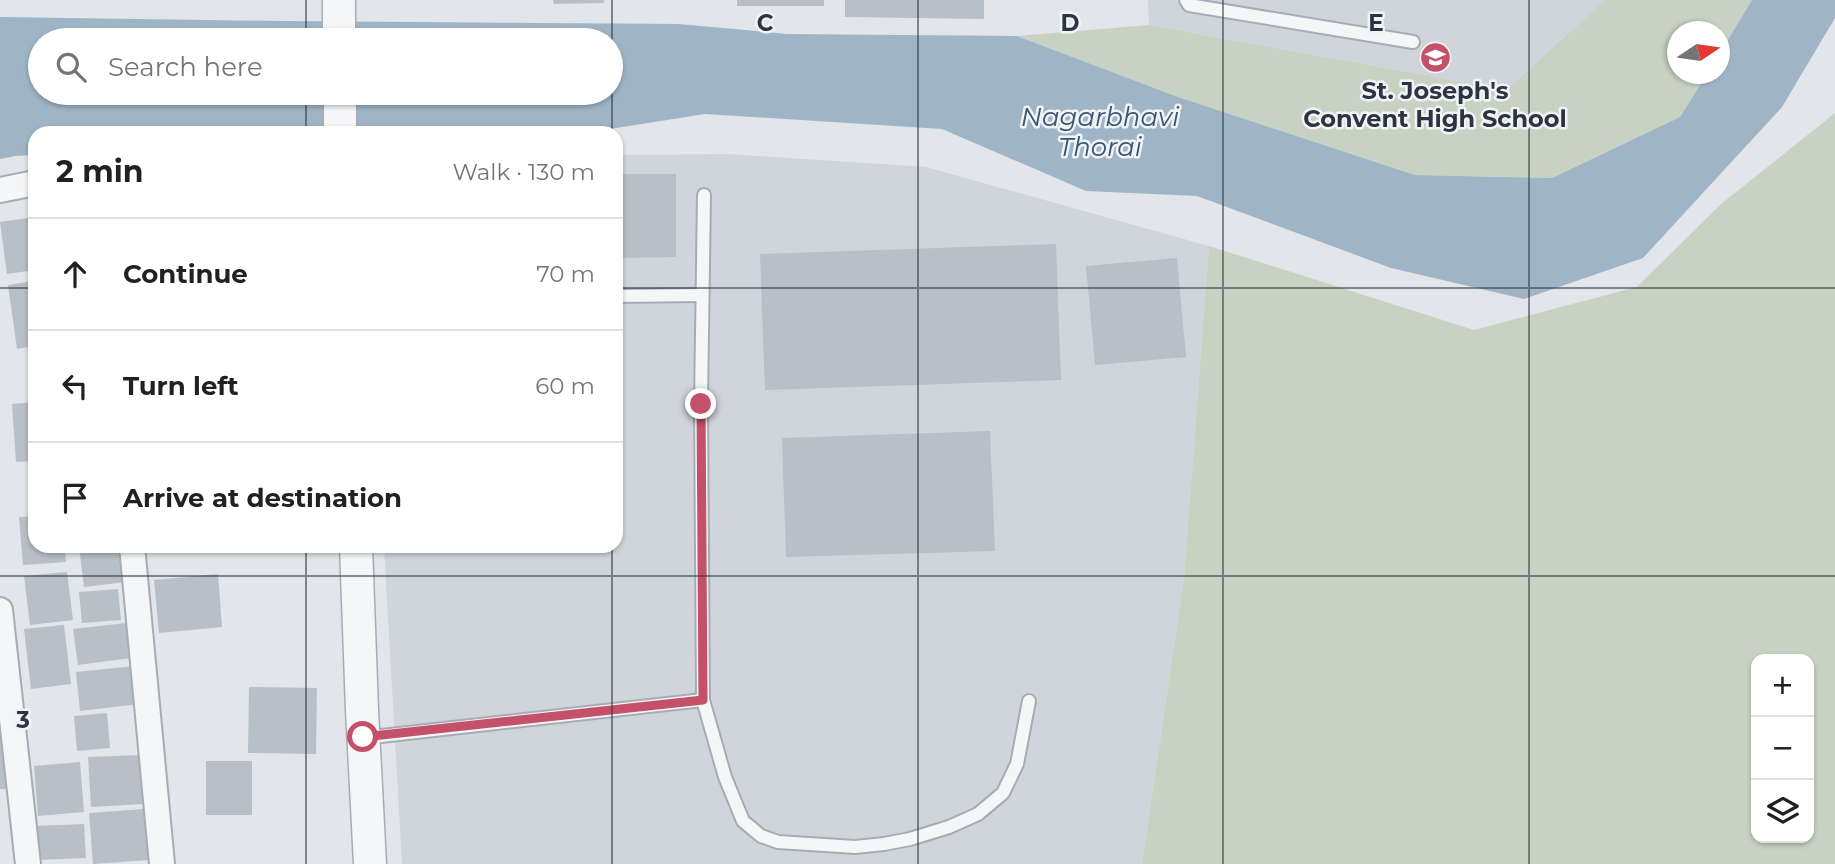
<!DOCTYPE html>
<html lang="en">
<head>
<meta charset="utf-8">
<style>
	:root { --surface:#fff; --page:#f2f2f2; --text:#202124; --muted:#757577; --line:#e0e0e0 }
	body { margin:0; font-family:Montserrat,sans-serif; background:var(--page); color:var(--text) }
	.controls { position:absolute; right:21px; bottom:21px; display:grid; overflow:hidden; border-radius:14px; box-shadow:0 2px 5px #0004 }
	.controls button { width:63px; height:63px; display:grid; place-items:center; padding:0; border:0; border-bottom:2px solid var(--line); background:var(--surface); color:var(--text); font:35px sans-serif }
	.compass { position:absolute; left:1667px; top:21px; width:63px; height:63px; border-radius:50%; background:var(--surface); box-shadow:0 2px 5px #0004; rotate:77deg }
	.stop { position:absolute; width:21px; height:21px; margin:-16px; border:5px solid #c55069; border-radius:50%; background:#fff }
	.stop.end { background:#c55069; border-color:#fff; box-shadow:0 2px 7px #0008 }
	.list { margin:0; padding:0; list-style:none }
	h2 { display:flex; justify-content:space-between; align-items:center; height:91px; margin:0; padding:0 28px; font-size:30px }
	h2 small { font-size:23px; font-weight:400; color:var(--muted) }
	.list li { display:grid; grid-template-columns:46px 1fr auto; gap:21px; align-items:center; box-sizing:border-box; height:112px; padding:0 28px; border-top:2px solid var(--line) }
	.list b { display:block; font-size:26px; white-space:nowrap }
	.list em { font-size:23px; font-style:normal; color:var(--muted) }
	.icon { flex:none; width:38px; height:38px; fill:none; stroke:currentColor; stroke-width:2; stroke-linecap:round; stroke-linejoin:round }
	.map { position:relative; flex:none; width:1835px; height:864px; overflow:hidden }
	.search { position:absolute; background:var(--surface); box-shadow:0 2px 5px #0004; left:28px; top:28px; width:595px; height:77px; display:flex; align-items:center; gap:18px; box-sizing:border-box; padding:0 24px; border-radius:38px; color:var(--muted); font-size:26px }
	.panel { position:absolute; background:var(--surface); box-shadow:0 2px 5px #0004; left:28px; top:126px; width:595px; height:427px; border-radius:21px }
	.map>svg:first-child { display:block }
	.built { fill:#d0d4db }
	.green { fill:#c8d2c3; fill-rule:evenodd }
	.water { fill:#9fb5c6; fill-rule:evenodd }
	.building { fill:#b9bfc6 }
	.lines { fill:none; stroke-linecap:round; stroke-linejoin:round }
	.service-casing { stroke:#a7acb3; stroke-width:16 }
	.minor-casing { stroke:#a7acb3; stroke-width:28 }
	.tertiary-casing { stroke:#a7acb3; stroke-width:35 }
	.service { stroke:#f4f6f8; stroke-width:12 }
	.minor { stroke:#f4f6f8; stroke-width:24 }
	.tertiary { stroke:#f4f6f8; stroke-width:32 }
	.route { stroke:#c55069; stroke-width:9 }
	.grid { fill:none; stroke:#2b3440; stroke-width:2; stroke-opacity:0.55 }
	.labels { text-anchor:middle; stroke-width:5; stroke-linejoin:round; paint-order:stroke }
	.poi-label { font-size:24px; font-weight:bold; fill:#2b3440; stroke:#f1f4f7 }
	.water-label { font-size:26px; font-style:italic; fill:#385571; stroke:#f1f4f7 }
	.grid-label { font-size:23px; text-anchor:middle; font-weight:bold; fill:#2b3440; stroke:#f1f4f7; stroke-width:5; stroke-linejoin:round; paint-order:stroke }
</style>
</head>
<body>
<div class="map">
<svg width="1835" height="864" viewBox="0 0 1835 864">
	<rect width="100%" height="100%" fill="#e2e5e9"/>
	<g class="built">
		<path d="M1148 0H1605L1506 90 1149 25Z"/>
		<path d="M727 154 926 167 1209 246 1184 578 1142 864H402L384 546H616V155Z"/>
	</g>
	<g class="green">
		<path d="M1605 0H1752L1720 53V32H1678V74H1707L1680 117 1552 178 1415 175 1178 97 1017 36 1149 25 1506 90Z"/>
		<path d="M1835 113V864H1142L1184 578 1209 246 1474 330 1637 287 1721 204ZM1756 659H1809V838H1756Z"/>
	</g>
	<path class="water" d="M1752 0H1835V18L1782 107 1643 258 1524 299 1391 268 1197 196 1086 191 942 129 705 114 585 133H35V155L16 156 0 159V17L282 21 679 24 787 34 1017 36 1178 97 1415 175 1552 178 1680 117 1707 74H1720V53ZM40 40H611V93H40Z"/>
	<g class="building">
		<path d="M553 0H604V3L554 4Z"/>
		<rect x="737" y="0" width="87" height="6"/>
		<path d="M845 0H984V19L845 17Z"/>
		<path d="M616 174H676V257L616 258Z"/>
		<path d="M35 217V270L7 274 0 222Z"/>
		<path d="M1056 244 1061 380 765 390 760 254Z"/>
		<path d="M1177 258 1186 357 1095 365 1086 266Z"/>
		<path d="M35 281V346L17 349 8 285Z"/>
		<path d="M35 402V461L16 462 12 404Z"/>
		<path d="M990 431 995 551 786 557 782 438Z"/>
		<path d="M35 516V546H65L66 562 23 565 19 517Z"/>
		<path d="M79 546H122L126 582 84 587Z"/>
		<path d="M67 572 73 620 30 625 24 576Z"/>
		<path d="M218 574 222 627 159 633 154 580Z"/>
		<path d="M118 589 121 620 82 623 79 592Z"/>
		<path d="M126 623 131 658 78 665 73 629Z"/>
		<path d="M64 625 71 684 31 689 24 629Z"/>
		<path d="M134 666 139 704 80 711 76 672Z"/>
		<path d="M249 687 317 688 316 754 248 753Z"/>
		<path d="M107 713 110 748 77 751 74 716Z"/>
		<path d="M0 737H6L8 789H0Z"/>
		<path d="M142 755 144 804 91 807 88 757Z"/>
		<rect x="206" y="761" width="46" height="54"/>
		<path d="M80 762 84 812 38 816 34 766Z"/>
		<path d="M144 809 148 860 93 864 89 813Z"/>
		<path d="M84 824 86 858 37 860 35 826Z"/>
	</g>
	<g class="lines">
		<defs>
			<g id="service">
				<path d="M1186 0 1189 5 1413 42"/>
				<path d="M704 195 701 404 703 700 725 777 743 821 761 836 778 842 855 847 884 844 910 839 949 827 978 814 1003 793 1017 764 1029 701"/>
				<path d="M616 296 702 295"/>
				<path d="M363 738 703 700"/>
			</g>
			<g id="minor">
				<path d="M0 190 35 183"/>
				<path d="M132 546 162 864"/>
				<path d="M0 610 28 864"/>
			</g>
			<g id="tertiary">
				<path d="M339 40V0"/>
				<path d="M340 93V133"/>
				<path d="M356 546 362 710 370 864"/>
			</g>
		</defs>
		<use href="#service" class="service-casing"/>
		<use href="#minor" class="minor-casing"/>
		<use href="#tertiary" class="tertiary-casing"/>
		<use href="#service" class="service"/>
		<use href="#minor" class="minor"/>
		<use href="#tertiary" class="tertiary"/>
	</g>
	<g class="lines">
		<path class="route" d="M363 737 703 700 701 404"/>
	</g>
	<path class="grid" d="M306 0V40M612 0V133M918 0V864M1223 0V864M1529 0V864M306 93V133M0 288H35M616 288H1835M306 546V864M612 546V864M0 576H1835"/>
	<defs>
		<symbol id="school-disc" viewBox="-11 -11 22 22"><circle r="9.5" fill="#c55069" stroke="#f1f4f7"/><path d="M0-5L7-2L0 1L-7-2ZM-4 1L0 2.5L4 1V4Q0 6-4 4Z" fill="#fff"/></symbol>
	</defs>
	<g fill-rule="evenodd">
		<use href="#school-disc" x="1418" y="40" width="35" height="35"/>
	</g>
	<g class="labels">
		<g class="poi-label">
			<text x="1435" y="99">St. Joseph's<tspan x="1435" dy="28">Convent High School</tspan></text>
		</g>
		<g class="water-label">
			<text x="1100" y="126">Nagarbhavi<tspan x="1100" dy="30">Thorai</tspan></text>
		</g>
	</g>
	<g class="grid-label">
		<text x="765" y="31">C</text>
		<text x="1070" y="31">D</text>
		<text x="1376" y="31">E</text>
		<text x="23" y="728">3</text>
	</g>
</svg>
<div class="controls">
<button>+</button>
<button>−</button>
<button><svg class="icon" aria-label="layers" viewBox="0 0 24 24"><path d="M12 4l9 5-9 5-9-5zM3 14l9 5 9-5"/></svg></button>
</div>
<svg class="compass" viewBox="-18 -18 36 36"><path d="M0-13l5 13h-10z" fill="#e53935"/><path d="M0 13l5-13h-10z" fill="#757577"/></svg>
<div class="stop" style="left:363px;top:737px"></div>
<div class="stop end" style="left:701px;top:404px"></div>
<div class="search"><svg class="icon" aria-label="search" viewBox="0 0 24 24"><circle cx="10" cy="10" r="6"/><path d="M15 15l6 6"/></svg>Search here</div>
<section class="panel">
<h2>2 min<small>Walk · 130 m</small></h2>
<ul class="list">
<li><svg class="icon" aria-label="ahead" viewBox="0 0 24 24"><path d="M12 20V5M6 11l6-6 6 6"/></svg><div><b>Continue</b></div><em>70 m</em></li>
<li><svg class="icon" aria-label="left" viewBox="0 0 24 24"><path d="M17 20v-9H6M10 6l-5 5 5 5"/></svg><div><b>Turn left</b></div><em>60 m</em></li>
<li><svg class="icon" aria-label="arrive" viewBox="0 0 24 24"><path d="M6 21V4h12l-3 4 3 4H6"/></svg><div><b>Arrive at destination</b></div></li>
</ul>
</section>
</div>
</body>
</html>
